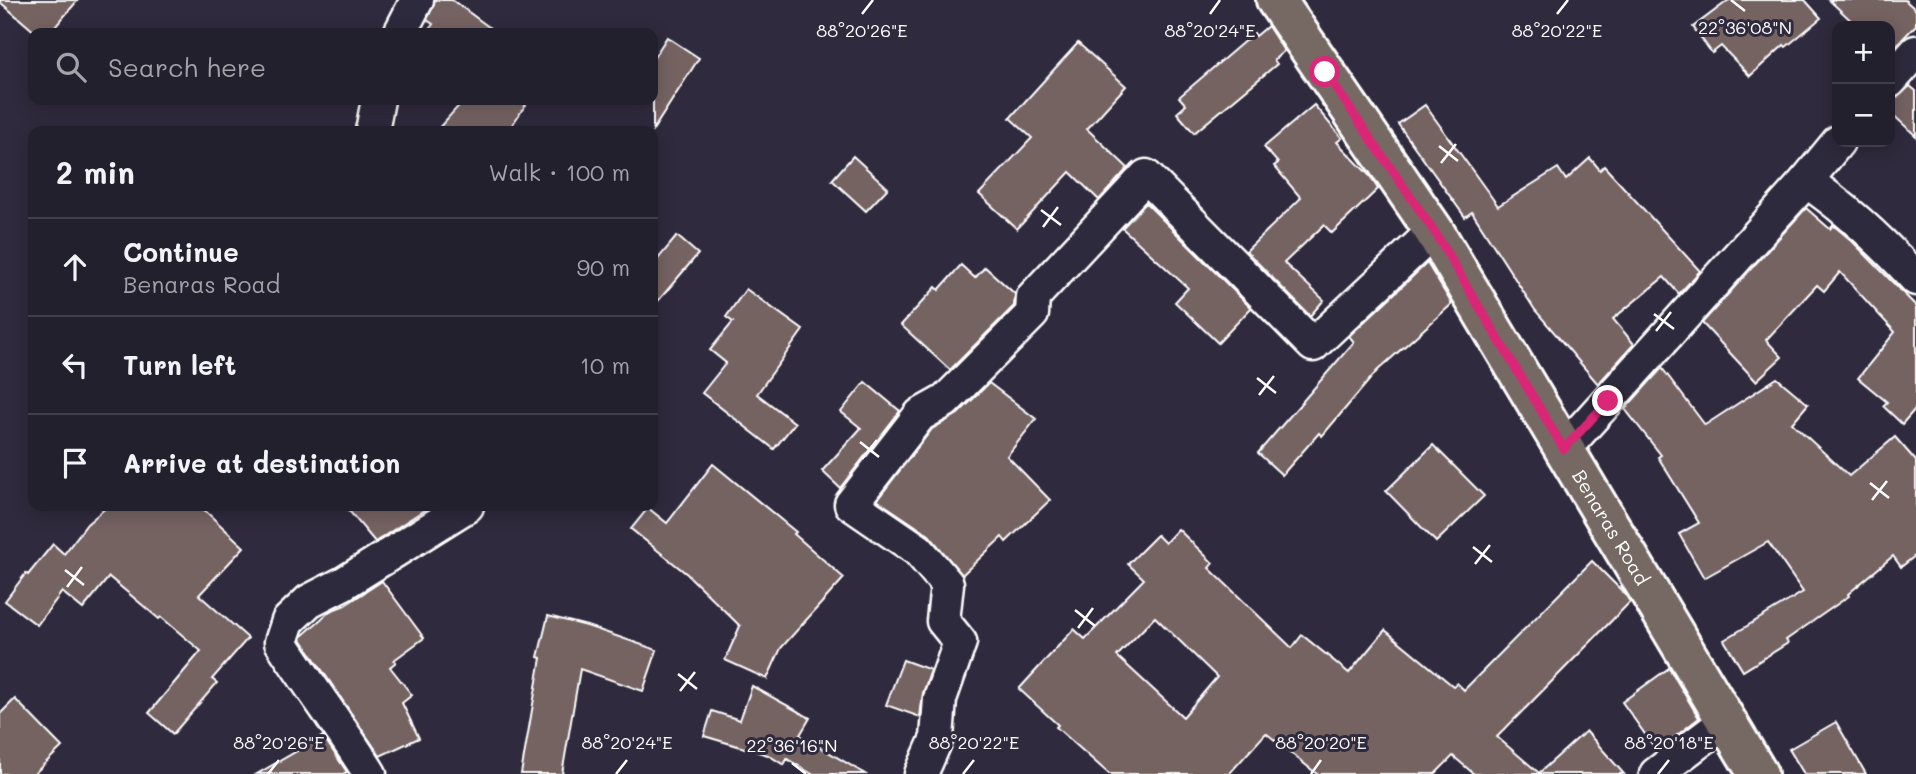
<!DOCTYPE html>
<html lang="en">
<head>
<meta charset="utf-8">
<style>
	:root { --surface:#23202e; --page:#2b2836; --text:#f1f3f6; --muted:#a3a3aa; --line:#403e4a }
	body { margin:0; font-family:Mali,sans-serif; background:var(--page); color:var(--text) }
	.controls { position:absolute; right:21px; top:21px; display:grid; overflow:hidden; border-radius:14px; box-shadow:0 4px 18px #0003 }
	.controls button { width:63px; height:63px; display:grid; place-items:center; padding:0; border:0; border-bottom:2px solid var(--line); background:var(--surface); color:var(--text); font:35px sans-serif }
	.stop { position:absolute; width:21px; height:21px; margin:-16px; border:5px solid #db2777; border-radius:50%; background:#fff }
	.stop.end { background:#db2777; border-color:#fff; box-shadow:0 2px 7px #0008 }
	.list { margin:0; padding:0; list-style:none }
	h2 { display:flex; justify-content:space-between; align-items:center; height:91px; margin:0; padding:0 28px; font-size:30px }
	h2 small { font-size:23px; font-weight:400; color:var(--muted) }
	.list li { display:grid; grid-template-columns:46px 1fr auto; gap:21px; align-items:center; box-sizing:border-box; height:98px; padding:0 28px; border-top:2px solid var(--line) }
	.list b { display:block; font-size:26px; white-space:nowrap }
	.list p { margin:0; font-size:23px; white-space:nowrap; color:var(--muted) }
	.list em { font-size:23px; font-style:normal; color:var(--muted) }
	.icon { flex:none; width:38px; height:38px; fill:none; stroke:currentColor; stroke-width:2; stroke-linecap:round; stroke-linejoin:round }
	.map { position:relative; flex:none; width:1916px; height:774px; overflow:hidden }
	.search { position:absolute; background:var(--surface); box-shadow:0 4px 18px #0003; left:28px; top:28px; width:630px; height:77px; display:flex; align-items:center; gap:18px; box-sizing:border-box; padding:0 24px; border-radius:14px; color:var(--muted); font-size:26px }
	.panel { position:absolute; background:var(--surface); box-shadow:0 4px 18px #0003; left:28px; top:126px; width:630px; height:385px; border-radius:14px }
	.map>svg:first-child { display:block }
	.building { fill:#756362; stroke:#fff; stroke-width:2; fill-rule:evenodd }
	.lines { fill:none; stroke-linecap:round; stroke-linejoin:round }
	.minor-casing { stroke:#fff; stroke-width:37 }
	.major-casing { stroke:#fff; stroke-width:44 }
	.minor { stroke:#2f2a3d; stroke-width:32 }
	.major { stroke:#766964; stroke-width:38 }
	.route { stroke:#db2777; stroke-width:9 }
	.ticks { fill:none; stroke:#fff; stroke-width:2.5 }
	.labels { text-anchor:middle; stroke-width:6; stroke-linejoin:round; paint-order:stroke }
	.street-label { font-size:19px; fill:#fff; stroke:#2f2a3d }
	.ticks-label { font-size:18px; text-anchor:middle; fill:#fff; stroke:#2f2a3d; stroke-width:6; stroke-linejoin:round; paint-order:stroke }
</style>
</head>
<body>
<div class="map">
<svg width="1916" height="774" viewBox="0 0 1916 774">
	<rect width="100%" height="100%" fill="#2f2a3d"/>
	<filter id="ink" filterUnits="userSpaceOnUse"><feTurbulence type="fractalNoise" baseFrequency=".0143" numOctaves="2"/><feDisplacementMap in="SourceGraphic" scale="14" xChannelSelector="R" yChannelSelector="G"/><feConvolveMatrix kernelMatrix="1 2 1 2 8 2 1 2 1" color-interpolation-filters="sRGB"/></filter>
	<g filter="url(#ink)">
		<g class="building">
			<path d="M0 0H78L50 33H36L0 2Z"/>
			<path d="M435 0H452L497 33H427L433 24 427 20Z"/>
			<path d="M1729 0H1805L1821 18 1786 47 1784 45 1750 76 1721 46 1712 53 1693 27Z"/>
			<path d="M1829 0H1905L1916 10V25L1890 52V26H1857Z"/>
			<path d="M1268 26 1284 51 1274 60 1277 64 1194 133 1177 113 1186 105 1179 97 1254 33 1256 36Z"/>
			<path d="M667 37 699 58 653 130V59Z"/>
			<path d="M1078 43 1126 86 1087 129 1128 168 1099 200 1070 172 1017 229 979 194 1032 138 1010 118Z"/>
			<path d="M1910 86 1916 91V136L1890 112V99L1896 98Z"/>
			<path d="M464 100H529L508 131H436Z"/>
			<path d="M1314 105 1342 138 1337 142 1370 176 1378 189 1332 233 1324 225 1284 263 1324 300 1310 316 1246 251 1301 198 1274 166 1278 163 1264 147Z"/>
			<path d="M1425 105 1498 206 1558 168 1566 180 1590 158 1600 170 1604 166 1700 271 1679 294 1664 277 1613 319 1634 344 1598 384 1535 310 1472 212 1465 217 1398 124Z"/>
			<path d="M853 156 888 188 866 211 832 180Z"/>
			<path d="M1146 203 1251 308 1218 343 1175 302 1188 288 1122 228Z"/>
			<path d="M1806 208 1830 229 1833 225 1851 240 1916 306V408L1902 424 1883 406 1887 402 1858 378 1895 332 1840 272 1824 291 1817 285 1766 340 1782 357 1756 381 1702 323Z"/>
			<path d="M677 236 698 254 653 307V265Z"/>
			<path d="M1427 263 1452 304 1377 371 1322 436 1319 433 1282 475 1258 453 1354 342 1349 336Z"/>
			<path d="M961 265 975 278 985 267 1015 294 1014 306 950 370 901 325 936 287 939 290Z"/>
			<path d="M746 289 803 330 757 394 795 423 774 449 702 393 726 363 710 350 733 322 726 317Z"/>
			<path d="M1662 368 1705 425 1777 378 1808 404 1792 423 1849 476 1895 437 1916 461V555L1901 567 1893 556 1848 594 1849 596 1786 640 1788 643 1743 671 1724 640 1803 592 1768 542 1704 578 1679 534 1699 523 1658 457 1661 455 1625 409Z"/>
			<path d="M865 382 900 411 840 488 822 471 861 428 841 412Z"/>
			<path d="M989 383 1036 419 1007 456 1050 500 1006 542 1002 537 962 575 929 535 877 500 932 429 958 414Z"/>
			<path d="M1433 445 1484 496 1436 542 1386 491Z"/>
			<path d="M713 464 796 532 794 534 844 578 781 648 767 679 725 660 740 626 687 574 631 529 648 508 667 523Z"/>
			<path d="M108 506H200L244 547 199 595 248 638 212 679 217 683 173 734 149 713 201 651 161 617 159 619 109 577 83 609 62 592 37 625 5 601 26 573 28 575 53 544 64 554 87 524Z"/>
			<path d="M345 506H430L375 542Z"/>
			<path d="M1178 529 1213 563 1209 568 1292 648 1302 635 1349 673 1385 630 1453 686 1457 683 1464 690 1592 561 1625 594 1630 602 1497 737 1539 773 1586 731 1624 774H1474L1453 756 1435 774H1317L1266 733 1229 774H1109L1056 727 1058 725 1019 689 1074 629 1085 639 1144 579 1128 564 1157 535 1165 543ZM1155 617 1217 677 1183 717 1117 656Z"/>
			<path d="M382 581 424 638 394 660 396 662 390 667 412 695 402 703 419 738 380 756 301 639 303 635 330 611 345 605Z"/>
			<path d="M548 616 587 626 657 650 643 691 580 669 562 774H521L541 658 538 657Z"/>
			<path d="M903 660 931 670 923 693 920 717 886 705Z"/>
			<path d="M1669 668 1699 718 1657 751 1622 702Z"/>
			<path d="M752 686 810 718 800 735 865 774H812L787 759 784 765 768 755 704 736 712 711 740 720Z"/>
			<path d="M15 699 62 747 34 774H0V714Z"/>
			<path d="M1836 722 1866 774H1804L1789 749Z"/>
			<path d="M323 736 347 772 343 774H257Z"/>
		</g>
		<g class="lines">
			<defs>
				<g id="minor">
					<path d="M400 33 417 0"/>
					<path d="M1890 81 1916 52"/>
					<path d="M372 131 378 100"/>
					<path d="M1806 181C1846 208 1883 243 1916 279"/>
					<path d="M1564 449 1806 181 1838 142"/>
					<path d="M370 774C342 729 310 687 281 642L288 621 309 601 344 583 467 506"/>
					<path d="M921 774 937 738 940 699 960 642 943 621 947 584 918 550 851 504 920 415 945 401 1032 314 1033 297 1146 176 1313 345 1434 231"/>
					<path d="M1656 774 1726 721"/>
				</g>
				<g id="major">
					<path id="s1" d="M1276 0 1434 231 1758 774"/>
				</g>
			</defs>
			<use href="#minor" class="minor-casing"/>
			<use href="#major" class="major-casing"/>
			<use href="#minor" class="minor"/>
			<use href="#major" class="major"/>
		</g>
	</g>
	<g class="lines" filter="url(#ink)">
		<path class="route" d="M1325 72 1434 231 1564 449 1608 401"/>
	</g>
	<path class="ticks" d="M1731 0 1745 11M862 14 873 0M1210 14 1220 0M1557 14 1568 0M1439 146 1458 161M1441 163 1456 144M1041 210 1061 225M1043 227 1058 207M1654 314 1674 329M1656 331 1671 312M1257 378 1276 393M1259 395 1274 376M860 442 879 457M862 459 877 440M1870 483 1889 498M1872 500 1887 481M1473 547 1492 562M1475 564 1490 545M65 570 84 585M67 587 82 567M1075 610 1095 626M1078 628 1093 608M678 674 697 689M680 691 695 672M792 763 806 774M268 774 279 760M616 774 627 760M963 774 974 760M1311 774 1321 760M1658 774 1669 760"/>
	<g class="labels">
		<g class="street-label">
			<text dy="7" stroke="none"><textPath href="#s1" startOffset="625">Benaras Road</textPath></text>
		</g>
	</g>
	<g class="ticks-label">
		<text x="1745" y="34">22°36'08"N</text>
		<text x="862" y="37">88°20'26"E</text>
		<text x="1210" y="37">88°20'24"E</text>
		<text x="1557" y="37">88°20'22"E</text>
		<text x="279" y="749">88°20'26"E</text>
		<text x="627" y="749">88°20'24"E</text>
		<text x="974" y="749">88°20'22"E</text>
		<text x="1321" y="749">88°20'20"E</text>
		<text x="1669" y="749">88°20'18"E</text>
		<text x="792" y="752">22°36'16"N</text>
	</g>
</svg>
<div class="controls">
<button>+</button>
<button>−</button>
</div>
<div class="stop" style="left:1325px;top:72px"></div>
<div class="stop end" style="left:1608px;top:401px"></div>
<div class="search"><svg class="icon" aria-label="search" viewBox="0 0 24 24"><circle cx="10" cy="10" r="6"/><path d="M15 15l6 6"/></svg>Search here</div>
<section class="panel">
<h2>2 min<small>Walk · 100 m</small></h2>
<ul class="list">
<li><svg class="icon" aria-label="ahead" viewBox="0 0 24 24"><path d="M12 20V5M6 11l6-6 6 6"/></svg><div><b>Continue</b><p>Benaras Road</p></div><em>90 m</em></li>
<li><svg class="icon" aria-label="left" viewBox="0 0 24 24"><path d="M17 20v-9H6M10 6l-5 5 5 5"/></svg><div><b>Turn left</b></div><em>10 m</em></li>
<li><svg class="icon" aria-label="arrive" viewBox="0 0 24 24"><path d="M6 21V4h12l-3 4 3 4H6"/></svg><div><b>Arrive at destination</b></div></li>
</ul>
</section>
</div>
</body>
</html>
